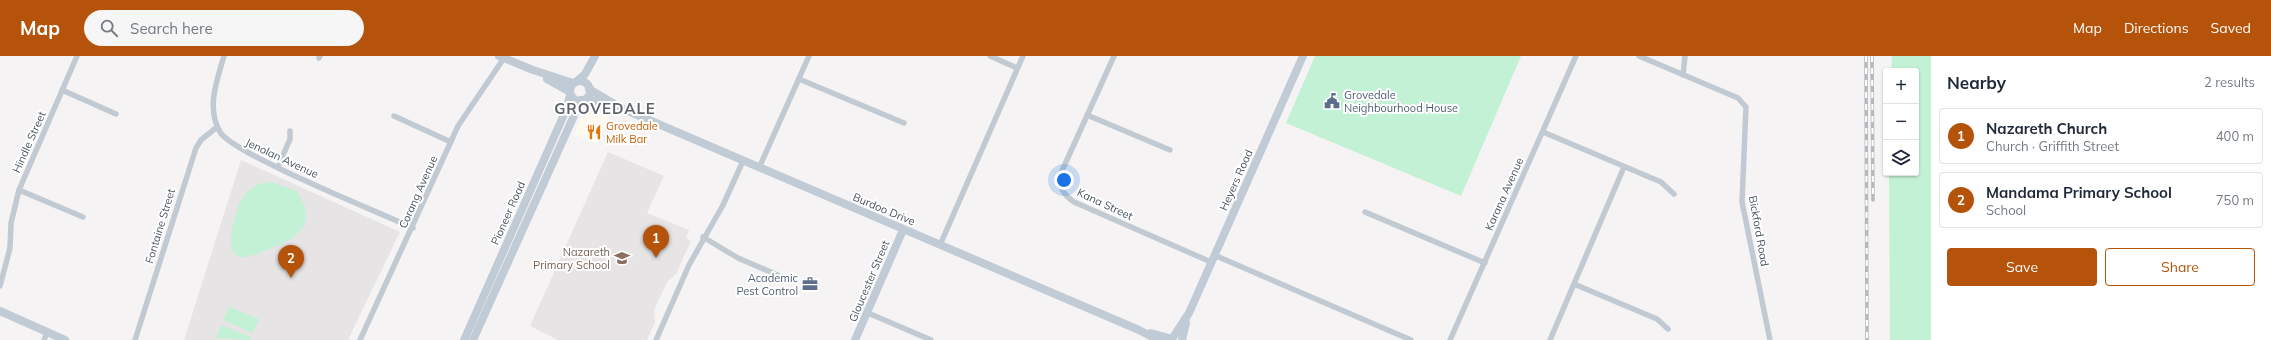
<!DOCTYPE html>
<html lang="en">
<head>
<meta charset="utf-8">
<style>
	:root { --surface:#fff; --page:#f6f6f7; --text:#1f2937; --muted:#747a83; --line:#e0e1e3; --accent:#b45309 }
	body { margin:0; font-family:Mulish,sans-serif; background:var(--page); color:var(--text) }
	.controls { position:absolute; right:12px; top:12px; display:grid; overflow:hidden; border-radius:4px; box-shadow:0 1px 3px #0004 }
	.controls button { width:36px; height:36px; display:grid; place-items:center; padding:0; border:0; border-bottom:1px solid var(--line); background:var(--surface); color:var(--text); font:20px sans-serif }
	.you { position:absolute; left:1064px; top:124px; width:14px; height:14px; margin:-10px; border:3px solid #fff; border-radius:50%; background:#1a73e8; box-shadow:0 0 0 6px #1a73e833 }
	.badge { display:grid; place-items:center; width:26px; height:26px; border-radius:50%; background:var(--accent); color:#fff; font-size:13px; font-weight:700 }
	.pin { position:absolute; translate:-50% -33px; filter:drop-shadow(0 1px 2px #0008) }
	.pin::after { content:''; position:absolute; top:21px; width:14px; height:12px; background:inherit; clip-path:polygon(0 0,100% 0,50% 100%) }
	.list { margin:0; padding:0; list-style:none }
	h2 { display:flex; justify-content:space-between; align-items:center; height:52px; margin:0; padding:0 16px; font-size:17px }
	h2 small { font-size:13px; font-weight:400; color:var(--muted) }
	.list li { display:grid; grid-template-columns:26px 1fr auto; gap:12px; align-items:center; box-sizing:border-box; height:56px; margin:0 8px 8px; padding:0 8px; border:1px solid var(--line); border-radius:4px }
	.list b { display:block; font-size:15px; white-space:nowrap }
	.list p { margin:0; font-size:13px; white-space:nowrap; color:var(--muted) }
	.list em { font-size:13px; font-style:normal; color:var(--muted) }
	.actions { display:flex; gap:8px; padding:12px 16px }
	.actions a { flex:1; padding:9px 0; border:1px solid var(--accent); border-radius:4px; text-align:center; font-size:14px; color:var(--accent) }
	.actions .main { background:var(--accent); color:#fff }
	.icon { flex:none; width:22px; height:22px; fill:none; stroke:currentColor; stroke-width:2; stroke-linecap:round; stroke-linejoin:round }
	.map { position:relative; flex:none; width:1931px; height:284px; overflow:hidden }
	header { display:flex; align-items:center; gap:24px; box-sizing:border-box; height:56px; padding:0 20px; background:var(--accent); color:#fff }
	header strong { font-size:19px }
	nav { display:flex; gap:22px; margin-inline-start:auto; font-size:14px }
	.search { width:280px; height:36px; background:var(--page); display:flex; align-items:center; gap:10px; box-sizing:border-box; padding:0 14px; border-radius:22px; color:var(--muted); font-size:15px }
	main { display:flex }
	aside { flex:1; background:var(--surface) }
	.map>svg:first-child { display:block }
	.commercial { fill:#fdf9ef }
	.education { fill:#e6e4e5 }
	.green { fill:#c3f1d5 }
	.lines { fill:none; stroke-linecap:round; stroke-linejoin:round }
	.street { stroke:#c1cad2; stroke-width:5.5 }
	.secondary { stroke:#c1cbd6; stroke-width:8 }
	.rail-casing { stroke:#b5b8bd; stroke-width:3.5 }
	.rail { stroke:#fff; stroke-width:2; stroke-dasharray:6; stroke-linecap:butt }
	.labels { text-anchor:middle; stroke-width:4; stroke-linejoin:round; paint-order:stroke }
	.service-label { font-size:11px; fill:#4e5e75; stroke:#fff; text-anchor:start }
	.food-label { font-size:11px; fill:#c56008; stroke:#fff; text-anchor:start }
	.street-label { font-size:11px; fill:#4a5661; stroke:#fff }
	.education-label { font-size:11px; fill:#785e54; stroke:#fff; text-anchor:end }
	.district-label { font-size:15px; font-weight:bold; letter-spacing:1px; fill:#5f6368; stroke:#fff }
</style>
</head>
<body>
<header>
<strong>Map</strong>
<div class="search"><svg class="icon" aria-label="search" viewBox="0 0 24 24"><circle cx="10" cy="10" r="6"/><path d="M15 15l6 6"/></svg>Search here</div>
<nav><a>Map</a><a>Directions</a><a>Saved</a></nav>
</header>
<main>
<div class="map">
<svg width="1931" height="284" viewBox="0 0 1931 284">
	<rect width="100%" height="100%" fill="#f5f3f3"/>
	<path class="commercial" d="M592 51 610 59 598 88 574 78 586 52Z"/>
	<g class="education">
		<path d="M608 96 664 120 647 157 689 174 686 182 691 185 676 218 667 226 654 254 655 266 647 284H558L530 270Z"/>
		<path d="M241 104 400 176 348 284H184Z"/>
	</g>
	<g class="green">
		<path d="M1315 0H1521L1461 140 1286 67Z"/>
		<path d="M1892 0H1931V284H1890L1889 117H1916V15H1891Z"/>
		<path d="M272 126 296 135C321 168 295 184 266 194 260 196 252 200 246 201 220 204 235 160 239 149 246 135 255 126 272 126Z"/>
		<path d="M229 251 259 263 253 277 223 264Z"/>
		<path d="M221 269 251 281 250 284 216 282Z"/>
	</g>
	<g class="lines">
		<g class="street">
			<path d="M224 0C217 24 206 52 220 76 233 98 381 157 413 172"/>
			<path d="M990 0 1017 12"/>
			<path d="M1114 0 1061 117C1058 131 1063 138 1074 146L1211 206"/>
			<path d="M1639 0 1738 42 1746 51 1742 146 1770 284"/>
			<path d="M319 2 320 0"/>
			<path d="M1683 19 1685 0"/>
			<path d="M799 23 904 67"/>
			<path d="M62 34 116 58"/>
			<path d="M1087 59 1170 94"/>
			<path d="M394 60 451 86"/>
			<path d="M1543 76 1661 126 1674 138"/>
			<path d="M278 111 290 83V75"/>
			<path d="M759 112 809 0"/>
			<path d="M19 134 83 161"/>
			<path d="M1365 156 1485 207"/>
			<path d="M703 181 738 202 782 221"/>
			<path d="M940 189 1023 0"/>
			<path d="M1214 199 1411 284"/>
			<path d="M1574 228 1657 263 1668 273"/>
			<path d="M0 230 10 192 11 167 19 134 77 0"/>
			<path d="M868 257 931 284"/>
			<path d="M44 284 47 277"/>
			<path d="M135 284 196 92 201 84 217 71"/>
			<path d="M360 284 458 70 504 2"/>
			<path d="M656 284 689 209 723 149 743 105"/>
			<path d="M1450 284 1576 0"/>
			<path d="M1550 284 1624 111"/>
		</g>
		<g class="secondary">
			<path d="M499 0 533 14 573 27"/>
			<path d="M547 23 570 36"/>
			<path d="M577 25 585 18 595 0"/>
			<circle cx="580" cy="35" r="10"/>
			<path d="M589 33 621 52 1139 274 1158 284"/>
			<path d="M586 43 610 49"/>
			<path d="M0 255 65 284"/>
			<path d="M1151 277 1169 282"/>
			<path d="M1174 280 1189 257 1303 0"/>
			<path d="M464 284 566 54 570 39"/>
			<path d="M473 284 581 44"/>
			<path d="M855 284 903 174"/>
			<path d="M1182 284 1186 267"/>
		</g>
		<defs>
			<g id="rail">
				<path d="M1866 0 1867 284"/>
				<path d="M1872 0 1873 144"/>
			</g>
		</defs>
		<use href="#rail" class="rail-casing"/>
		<use href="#rail" class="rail"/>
	</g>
	<defs>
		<symbol id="civic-bare" viewBox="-9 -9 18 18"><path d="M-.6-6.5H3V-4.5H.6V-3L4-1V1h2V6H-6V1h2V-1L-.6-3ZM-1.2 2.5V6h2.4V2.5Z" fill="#5c6f8a" stroke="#fff" stroke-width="2.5" paint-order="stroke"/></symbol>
		<symbol id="restaurant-bare" viewBox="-9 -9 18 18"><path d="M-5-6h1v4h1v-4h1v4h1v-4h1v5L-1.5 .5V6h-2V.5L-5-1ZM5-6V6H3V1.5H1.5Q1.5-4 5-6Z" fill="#e8710a" stroke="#fff" stroke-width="2.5" paint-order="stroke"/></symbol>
		<symbol id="school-bare" viewBox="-9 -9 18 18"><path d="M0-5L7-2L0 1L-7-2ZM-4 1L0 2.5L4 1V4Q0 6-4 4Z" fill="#8d6e63" stroke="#fff" stroke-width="2.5" paint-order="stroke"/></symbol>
		<symbol id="office-bare" viewBox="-9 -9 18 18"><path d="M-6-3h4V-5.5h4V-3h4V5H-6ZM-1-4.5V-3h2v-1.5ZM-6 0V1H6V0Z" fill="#5c6f8a" stroke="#fff" stroke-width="2.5" paint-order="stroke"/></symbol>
	</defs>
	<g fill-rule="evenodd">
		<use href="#civic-bare" x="1321" y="34" width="22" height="22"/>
		<use href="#restaurant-bare" x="583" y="65" width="22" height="22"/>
		<use href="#school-bare" x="611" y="191" width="22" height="22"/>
		<use href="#office-bare" x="799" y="217" width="22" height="22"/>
	</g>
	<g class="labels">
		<g class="service-label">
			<text x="1344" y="43">Grovedale<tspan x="1344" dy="13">Neighbourhood House</tspan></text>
			<text x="798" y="226" text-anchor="end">Academic<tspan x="798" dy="13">Pest Control</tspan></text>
		</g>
		<g class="food-label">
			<text x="606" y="74">Grovedale<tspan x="606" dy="13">Milk Bar</tspan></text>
		</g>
		<g class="street-label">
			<text transform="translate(29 86) rotate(-66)" y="4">Hindle Street</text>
			<text transform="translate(282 102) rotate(25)" y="4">Jenolan Avenue</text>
			<text transform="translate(1236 124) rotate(-66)" y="4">Heyers Road</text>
			<text transform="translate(418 136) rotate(-66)" y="4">Corang Avenue</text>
			<text transform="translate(1504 138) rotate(-66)" y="4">Karana Avenue</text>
			<text transform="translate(1105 148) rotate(25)" y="4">Kana Street</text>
			<text transform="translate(884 153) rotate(23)" y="4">Burdoo Drive</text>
			<text transform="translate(508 157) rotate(-66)" y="4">Pioneer Road</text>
			<text transform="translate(160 170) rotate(-73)" y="4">Fontaine Street</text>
			<text transform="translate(1759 175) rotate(80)" y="4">Bickford Road</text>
			<text transform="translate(869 225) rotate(-67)" y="4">Gloucester Street</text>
		</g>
		<g class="education-label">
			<text x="610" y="200">Nazareth<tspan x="610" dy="13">Primary School</tspan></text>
		</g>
		<g class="district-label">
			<text x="605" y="58">GROVEDALE</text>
		</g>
	</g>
</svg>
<div class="controls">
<button>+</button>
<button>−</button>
<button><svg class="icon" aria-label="layers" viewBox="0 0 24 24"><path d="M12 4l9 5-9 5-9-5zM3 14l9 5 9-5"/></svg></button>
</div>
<div class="you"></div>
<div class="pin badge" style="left:656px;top:202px">1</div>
<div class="pin badge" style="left:291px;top:222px">2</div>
</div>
<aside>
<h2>Nearby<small>2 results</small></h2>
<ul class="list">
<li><span class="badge">1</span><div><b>Nazareth Church</b><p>Church · Griffith Street</p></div><em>400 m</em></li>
<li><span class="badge">2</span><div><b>Mandama Primary School</b><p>School</p></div><em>750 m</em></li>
</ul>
<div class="actions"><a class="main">Save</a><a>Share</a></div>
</aside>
</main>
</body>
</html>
